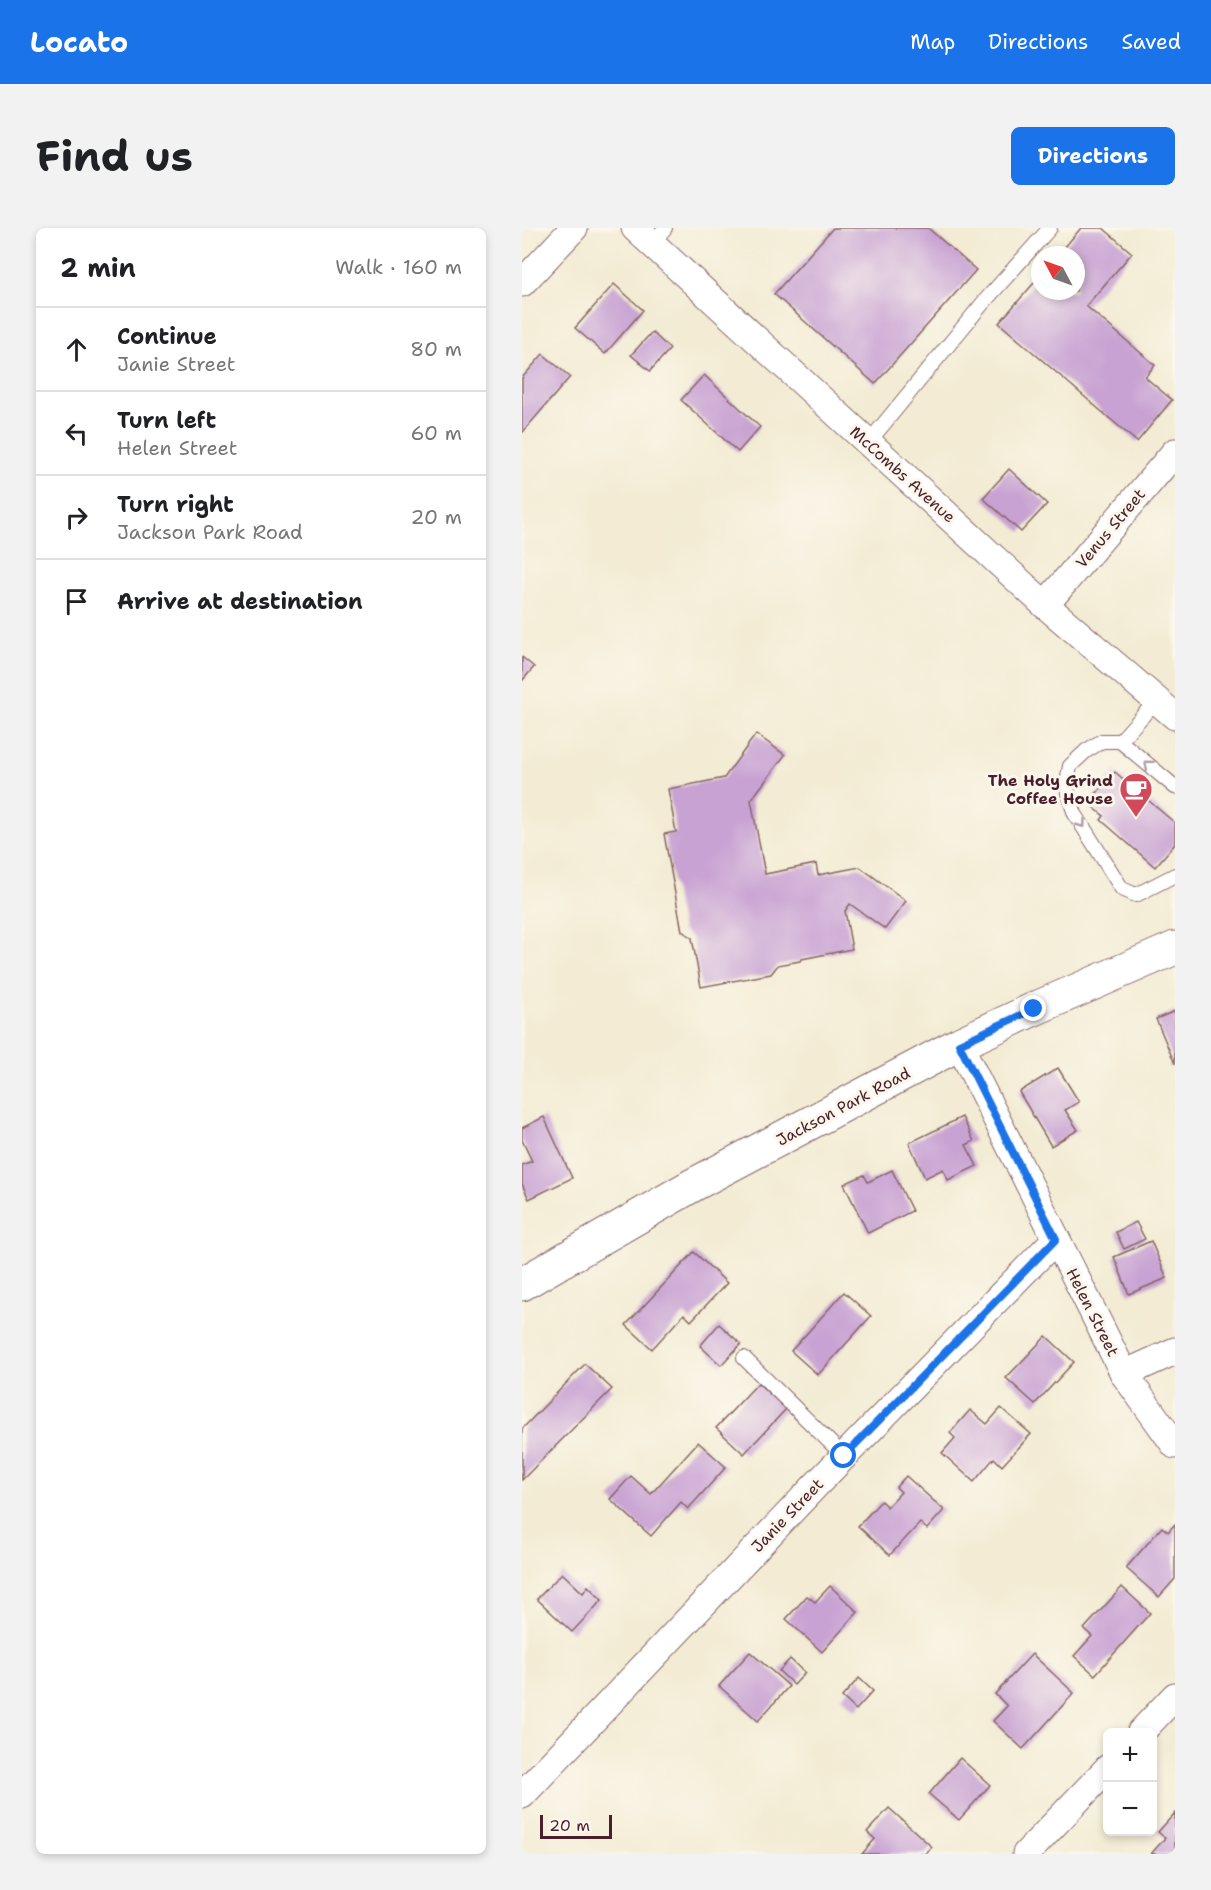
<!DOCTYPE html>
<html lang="en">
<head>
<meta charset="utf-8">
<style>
	:root { --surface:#fff; --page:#f2f2f2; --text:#202124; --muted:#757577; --line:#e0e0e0; --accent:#1a73e8 }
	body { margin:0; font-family:"Shantell Sans",sans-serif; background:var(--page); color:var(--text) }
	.controls { position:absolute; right:18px; bottom:18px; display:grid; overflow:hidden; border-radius:9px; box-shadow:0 3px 9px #0003 }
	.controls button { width:54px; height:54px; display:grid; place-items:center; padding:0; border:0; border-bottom:2px solid var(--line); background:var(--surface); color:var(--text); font:30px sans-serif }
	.compass { position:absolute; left:509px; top:18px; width:54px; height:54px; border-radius:50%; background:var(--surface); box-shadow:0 3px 9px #0003; rotate:311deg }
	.scale { position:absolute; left:18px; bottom:15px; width:72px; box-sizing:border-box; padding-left:6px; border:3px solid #4a1f2b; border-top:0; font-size:16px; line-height:21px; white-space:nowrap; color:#4a1f2b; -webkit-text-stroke:4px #fbf7ec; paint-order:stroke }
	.stop { position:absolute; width:18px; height:18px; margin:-14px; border:4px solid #1a73e8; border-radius:50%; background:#fff }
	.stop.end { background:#1a73e8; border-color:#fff; box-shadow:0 2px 6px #0008 }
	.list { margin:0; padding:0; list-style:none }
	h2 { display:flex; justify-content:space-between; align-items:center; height:78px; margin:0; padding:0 24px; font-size:26px }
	h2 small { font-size:20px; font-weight:400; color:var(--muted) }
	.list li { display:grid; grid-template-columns:39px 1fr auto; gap:18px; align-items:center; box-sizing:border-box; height:84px; padding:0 24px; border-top:2px solid var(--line) }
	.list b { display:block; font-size:22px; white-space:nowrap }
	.list p { margin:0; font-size:20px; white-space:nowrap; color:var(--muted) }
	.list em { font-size:20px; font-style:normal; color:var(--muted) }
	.icon { flex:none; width:33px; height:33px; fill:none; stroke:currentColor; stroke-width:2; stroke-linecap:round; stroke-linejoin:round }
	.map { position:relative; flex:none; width:653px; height:1626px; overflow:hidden; border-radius:9px }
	header { display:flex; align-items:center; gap:36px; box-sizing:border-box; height:84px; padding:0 30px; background:var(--accent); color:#fff }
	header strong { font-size:28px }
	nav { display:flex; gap:33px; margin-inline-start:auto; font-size:21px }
	.intro { display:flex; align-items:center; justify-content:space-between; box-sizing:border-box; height:144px; padding:0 36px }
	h1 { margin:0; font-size:42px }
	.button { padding:15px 27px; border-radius:9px; background:var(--accent); color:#fff; font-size:21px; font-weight:700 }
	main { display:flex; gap:36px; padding:0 36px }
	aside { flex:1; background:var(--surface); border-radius:9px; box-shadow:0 3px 9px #0003 }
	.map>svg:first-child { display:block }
	.building { fill:#c8a2d3 }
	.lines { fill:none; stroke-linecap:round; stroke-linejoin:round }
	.service-casing { stroke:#856666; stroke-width:16 }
	.minor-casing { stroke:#856666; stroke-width:29 }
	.secondary-casing { stroke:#856666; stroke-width:35 }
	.service { stroke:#fff; stroke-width:14 }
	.minor { stroke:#fff; stroke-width:27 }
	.secondary { stroke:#fff; stroke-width:33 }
	.oneway { stroke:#ae9aa0 }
	.route { stroke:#1a73e8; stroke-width:8 }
	.labels { text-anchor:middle; stroke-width:6; stroke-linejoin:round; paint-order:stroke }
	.street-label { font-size:16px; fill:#4a1f2b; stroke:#fbf7ec }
	.poi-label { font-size:16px; font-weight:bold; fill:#4a1f2b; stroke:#fbf7ec; text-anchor:end }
</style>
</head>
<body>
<header>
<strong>Locato</strong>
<nav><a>Map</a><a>Directions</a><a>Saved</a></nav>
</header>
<div class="intro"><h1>Find us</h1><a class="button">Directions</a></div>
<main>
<aside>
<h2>2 min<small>Walk · 160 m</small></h2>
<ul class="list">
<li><svg class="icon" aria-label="ahead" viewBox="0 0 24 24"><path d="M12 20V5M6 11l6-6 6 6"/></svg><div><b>Continue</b><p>Janie Street</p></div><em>80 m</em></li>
<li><svg class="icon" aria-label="left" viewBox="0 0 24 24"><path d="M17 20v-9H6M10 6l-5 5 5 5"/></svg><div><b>Turn left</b><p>Helen Street</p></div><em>60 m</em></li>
<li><svg class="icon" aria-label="right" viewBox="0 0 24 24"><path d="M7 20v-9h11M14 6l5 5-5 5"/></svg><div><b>Turn right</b><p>Jackson Park Road</p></div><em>20 m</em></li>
<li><svg class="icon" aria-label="arrive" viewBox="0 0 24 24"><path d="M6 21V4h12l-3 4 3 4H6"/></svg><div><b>Arrive at destination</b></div></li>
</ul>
</aside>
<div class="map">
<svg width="653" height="1626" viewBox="0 0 653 1626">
	<rect width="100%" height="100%" fill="#fbf7ec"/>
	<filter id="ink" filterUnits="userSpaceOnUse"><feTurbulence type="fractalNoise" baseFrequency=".0167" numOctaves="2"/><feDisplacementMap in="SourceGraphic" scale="12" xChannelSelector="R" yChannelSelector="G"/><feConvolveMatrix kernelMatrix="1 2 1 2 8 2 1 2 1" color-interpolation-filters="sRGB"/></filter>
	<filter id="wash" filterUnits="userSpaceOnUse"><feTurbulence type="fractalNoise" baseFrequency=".008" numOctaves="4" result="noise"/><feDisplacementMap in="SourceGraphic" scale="24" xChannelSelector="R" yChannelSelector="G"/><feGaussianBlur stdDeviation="1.35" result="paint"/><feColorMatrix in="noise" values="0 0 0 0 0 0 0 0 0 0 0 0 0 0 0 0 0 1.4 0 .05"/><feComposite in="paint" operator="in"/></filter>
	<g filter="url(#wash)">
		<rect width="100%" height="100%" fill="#f3ebd3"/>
		<g id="blocks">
			<g class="building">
				<path d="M311 0H406L454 42 353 156 252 66Z"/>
				<path d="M559 0H581L610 25 564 78 633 137 623 149 650 172 615 214 477 95 518 48V63H554V27H536Z"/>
				<path d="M92 56 121 82 83 126 53 100Z"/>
				<path d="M130 104 148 121 128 143 109 127Z"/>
				<path d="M21 126 48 149 0 205V150Z"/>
				<path d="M182 147 238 199 216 224 159 172Z"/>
				<path d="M487 241 525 276 499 304 461 270Z"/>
				<path d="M0 429 12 439 0 453Z"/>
				<path d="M234 506 263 527 229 572 243 646 294 636 296 647 338 639 384 673 363 701 328 676 323 683 330 721 280 731 278 733 256 737 249 746 179 759 170 710 160 703 142 606 154 604 146 561 202 550Z"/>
				<path d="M593 544 653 595V616L633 639 579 592 582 588 566 575Z"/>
				<path d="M653 783V836L634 791Z"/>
				<path d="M536 840 557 874 543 882 556 902 529 918 497 864Z"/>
				<path d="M22 889 50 950 7 971 0 956V937L10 933 0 912V900Z"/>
				<path d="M440 889 452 913 444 917 455 938 426 952 421 941 403 950 387 915Z"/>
				<path d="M370 942 390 983 346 1005 322 956 342 947 346 954Z"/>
				<path d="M614 994 623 1011 602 1021 594 1004Z"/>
				<path d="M629 1013 645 1050 607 1066 592 1029Z"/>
				<path d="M172 1024 205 1055 169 1093 162 1086 130 1121 104 1097Z"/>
				<path d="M322 1064 349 1088 296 1147 269 1123Z"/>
				<path d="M197 1096 219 1116 199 1137 178 1118Z"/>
				<path d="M524 1108 552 1134 513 1176 484 1150Z"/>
				<path d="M63 1136 90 1161 0 1252V1201Z"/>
				<path d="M236 1155 264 1181 222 1226 194 1200Z"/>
				<path d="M479 1180 509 1206 480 1238 472 1230 452 1254 420 1225 433 1210 428 1205 448 1182 465 1196Z"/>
				<path d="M176 1214 204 1239 166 1281 159 1274 129 1308 88 1271 109 1248 129 1266Z"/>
				<path d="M384 1248 422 1282 405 1301 398 1295 368 1327 336 1298 359 1273 365 1279 379 1264 374 1259Z"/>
				<path d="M653 1296V1351L637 1369 604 1340 640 1299 646 1304Z"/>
				<path d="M40 1345 61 1365 66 1358 80 1372 50 1404 15 1371Z"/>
				<path d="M308 1358 336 1384 300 1424 264 1391 285 1368 293 1374Z"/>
				<path d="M600 1359 628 1385 573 1447 552 1428 570 1408 562 1401Z"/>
				<path d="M228 1424 267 1458 236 1493 197 1458Z"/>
				<path d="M510 1426 552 1465 501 1521 471 1493 485 1478 473 1466Z"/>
				<path d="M268 1431 283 1445 272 1457 257 1443Z"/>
				<path d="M337 1450 351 1463 334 1482 320 1469Z"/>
				<path d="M438 1530 468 1557 437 1592 407 1566Z"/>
				<path d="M367 1580 410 1619 403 1626H340L353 1611 345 1604Z"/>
				<path d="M653 1585V1626H629L643 1610 636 1604Z"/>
			</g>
		</g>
	</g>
	<g filter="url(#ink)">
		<use href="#blocks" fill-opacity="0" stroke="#856666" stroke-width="1.5"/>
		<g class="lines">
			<defs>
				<g id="service">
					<path d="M130 16 143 0"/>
					<path d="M346 215 461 75 528 0"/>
					<path d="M598 513 634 473"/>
					<path d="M653 559 598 513H580L564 523 548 538 545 554 546 566 553 586 600 661 614 667 653 647"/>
					<path d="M222 1130 322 1228"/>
				</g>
				<g id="minor">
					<path d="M113 0 523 377 653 488"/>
					<path d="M0 55 52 0"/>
					<path d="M523 377 653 224"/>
					<path d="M437 816 602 1146 653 1217"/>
					<path d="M602 1146 653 1123"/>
					<path d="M619 1504 653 1468"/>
					<path d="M0 1567 292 1259 534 1011"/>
					<path d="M504 1626 586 1540"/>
				</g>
				<path id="secondary" d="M0 1056 171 957 437 816 512 781 653 720"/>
			</defs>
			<use href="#service" class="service-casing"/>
			<use href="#minor" class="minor-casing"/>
			<use href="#secondary" class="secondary-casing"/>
			<use href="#service" class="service"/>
			<use href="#minor" class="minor"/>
			<use href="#secondary" class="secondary"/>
		</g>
		<defs><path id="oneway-chevron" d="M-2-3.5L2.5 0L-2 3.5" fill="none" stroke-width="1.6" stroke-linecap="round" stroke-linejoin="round" transform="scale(1.5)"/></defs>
		<g class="oneway">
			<use href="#oneway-chevron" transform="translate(626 536) rotate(-140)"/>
			<use href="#oneway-chevron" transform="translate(560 596) rotate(55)"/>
		</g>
	</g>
	<g class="lines" filter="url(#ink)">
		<path class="route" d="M322 1228 534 1011 437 816 512 781"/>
	</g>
	<defs>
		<symbol id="cafe-pin" viewBox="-11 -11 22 30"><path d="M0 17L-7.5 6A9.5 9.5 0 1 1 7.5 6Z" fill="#d1495b" stroke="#fbf7ec"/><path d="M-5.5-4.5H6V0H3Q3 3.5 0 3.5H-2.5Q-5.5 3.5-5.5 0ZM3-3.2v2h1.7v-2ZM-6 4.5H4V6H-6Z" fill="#fff"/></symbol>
	</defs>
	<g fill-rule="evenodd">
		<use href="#cafe-pin" x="595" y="542" width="38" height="52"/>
	</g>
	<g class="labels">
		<g class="street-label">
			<text transform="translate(381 246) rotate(42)" y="6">McCombs Avenue</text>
			<text transform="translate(588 300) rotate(-50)" y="6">Venus Street</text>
			<text transform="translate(321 878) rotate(-28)" y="6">Jackson Park Road</text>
			<text transform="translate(571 1084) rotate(63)" y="6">Helen Street</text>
			<text transform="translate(265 1287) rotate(-46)" y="6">Janie Street</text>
		</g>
		<g class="poi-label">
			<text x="591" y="558">The Holy Grind<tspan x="591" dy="18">Coffee House</tspan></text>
		</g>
	</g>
</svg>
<div class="controls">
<button>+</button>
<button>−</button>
</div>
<svg class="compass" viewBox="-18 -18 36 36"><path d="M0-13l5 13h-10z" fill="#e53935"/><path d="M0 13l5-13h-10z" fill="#757577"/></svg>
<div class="scale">20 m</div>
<div class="stop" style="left:322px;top:1228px"></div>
<div class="stop end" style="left:512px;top:781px"></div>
</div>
</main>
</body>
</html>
